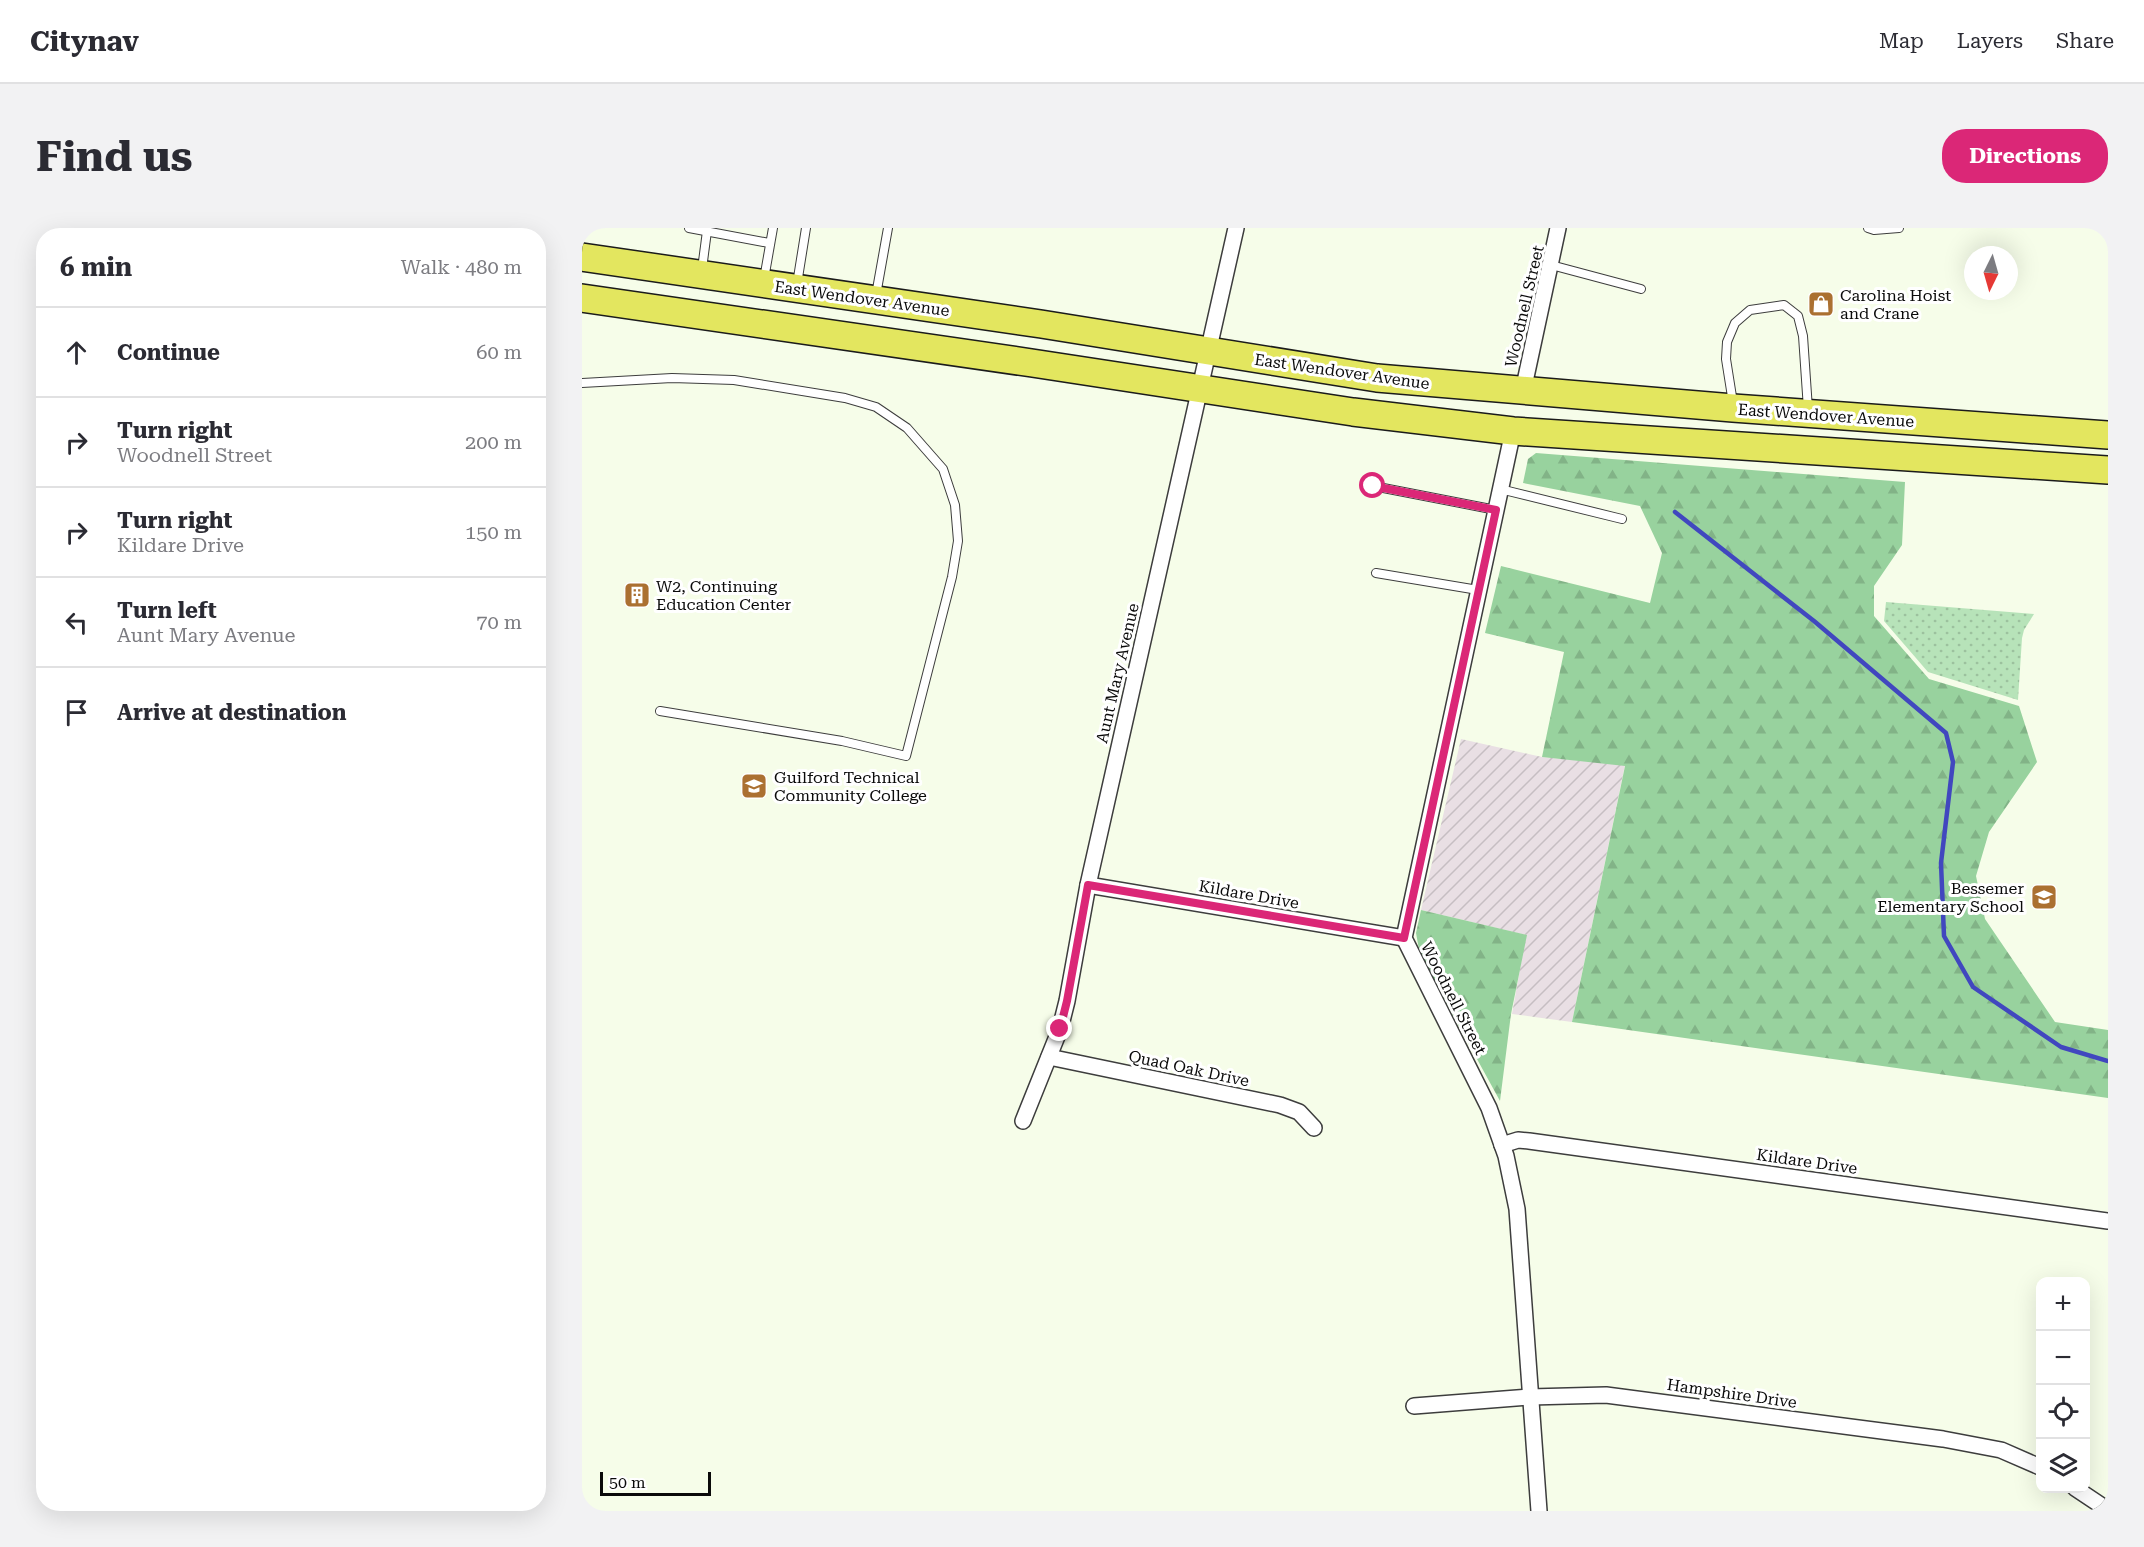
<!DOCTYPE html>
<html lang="en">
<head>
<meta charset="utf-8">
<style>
	:root { --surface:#fff; --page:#f2f2f3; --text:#2b2b33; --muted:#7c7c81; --line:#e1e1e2; --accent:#db2777 }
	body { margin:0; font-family:"Roboto Serif",serif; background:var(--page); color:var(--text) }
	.controls { position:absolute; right:18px; bottom:18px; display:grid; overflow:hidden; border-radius:12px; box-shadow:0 6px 24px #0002 }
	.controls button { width:54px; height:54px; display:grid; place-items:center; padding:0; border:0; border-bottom:2px solid var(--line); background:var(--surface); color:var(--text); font:30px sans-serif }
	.compass { position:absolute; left:1382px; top:18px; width:54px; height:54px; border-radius:50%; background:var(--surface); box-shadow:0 6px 24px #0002; rotate:185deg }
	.scale { position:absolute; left:18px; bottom:15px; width:111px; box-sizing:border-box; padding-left:6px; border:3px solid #0a0a0a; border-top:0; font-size:16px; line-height:21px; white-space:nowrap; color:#0a0a0a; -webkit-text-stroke:4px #fff; paint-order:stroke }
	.stop { position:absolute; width:18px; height:18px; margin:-14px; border:4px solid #db2777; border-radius:50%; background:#fff }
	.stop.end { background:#db2777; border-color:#fff; box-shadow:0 2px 6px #0008 }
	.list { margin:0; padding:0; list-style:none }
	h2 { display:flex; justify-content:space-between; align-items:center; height:78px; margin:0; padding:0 24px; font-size:26px }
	h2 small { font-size:20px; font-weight:400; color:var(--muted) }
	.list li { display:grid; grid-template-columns:39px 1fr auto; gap:18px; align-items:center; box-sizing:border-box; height:90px; padding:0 24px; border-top:2px solid var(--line) }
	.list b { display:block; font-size:22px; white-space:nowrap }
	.list p { margin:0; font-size:20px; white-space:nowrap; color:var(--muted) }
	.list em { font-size:20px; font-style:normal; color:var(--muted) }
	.icon { flex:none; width:33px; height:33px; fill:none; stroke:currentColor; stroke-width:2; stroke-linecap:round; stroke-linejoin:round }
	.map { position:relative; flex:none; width:1526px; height:1283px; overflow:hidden; border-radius:24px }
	header { display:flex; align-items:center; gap:36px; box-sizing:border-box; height:84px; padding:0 30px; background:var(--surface); border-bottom:2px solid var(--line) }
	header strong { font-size:28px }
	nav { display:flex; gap:33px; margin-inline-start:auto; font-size:21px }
	.intro { display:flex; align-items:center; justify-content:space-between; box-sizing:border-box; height:144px; padding:0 36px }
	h1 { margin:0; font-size:42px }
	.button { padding:15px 27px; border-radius:24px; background:var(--accent); color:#fff; font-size:21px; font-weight:700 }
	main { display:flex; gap:36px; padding:0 36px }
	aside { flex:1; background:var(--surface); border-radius:24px; box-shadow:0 6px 24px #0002 }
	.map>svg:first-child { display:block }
	.industrial { fill:url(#industrial-furrows) }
	.grass { fill:url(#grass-dots) }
	.forest { fill:url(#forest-firs) }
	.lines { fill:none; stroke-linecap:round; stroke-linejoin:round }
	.stream { stroke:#4147bf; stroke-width:4.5 }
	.lane-casing { stroke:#3d3d3d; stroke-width:10 }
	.street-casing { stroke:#3d3d3d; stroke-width:18 }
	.highway-casing { stroke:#1b1b1b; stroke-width:30 }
	.lane { stroke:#fff; stroke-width:8 }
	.street { stroke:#fff; stroke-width:15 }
	.highway { stroke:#e3e65f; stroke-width:27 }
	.route { stroke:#db2777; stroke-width:8 }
	.labels { text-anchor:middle; stroke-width:6; stroke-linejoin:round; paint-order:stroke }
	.poi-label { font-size:16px; fill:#0a0a0a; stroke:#fff; text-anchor:start }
	.street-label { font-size:16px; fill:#0a0a0a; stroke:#fff }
</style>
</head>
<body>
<header>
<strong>Citynav</strong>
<nav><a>Map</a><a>Layers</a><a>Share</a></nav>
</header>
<div class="intro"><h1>Find us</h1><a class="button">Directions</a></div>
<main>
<aside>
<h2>6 min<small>Walk · 480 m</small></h2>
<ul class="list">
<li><svg class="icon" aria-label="ahead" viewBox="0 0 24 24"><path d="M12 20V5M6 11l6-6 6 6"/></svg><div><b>Continue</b></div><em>60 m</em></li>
<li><svg class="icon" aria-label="right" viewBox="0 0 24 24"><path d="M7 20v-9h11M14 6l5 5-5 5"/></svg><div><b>Turn right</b><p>Woodnell Street</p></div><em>200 m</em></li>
<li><svg class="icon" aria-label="right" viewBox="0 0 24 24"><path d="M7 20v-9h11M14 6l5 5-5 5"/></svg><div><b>Turn right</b><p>Kildare Drive</p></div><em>150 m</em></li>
<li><svg class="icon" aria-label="left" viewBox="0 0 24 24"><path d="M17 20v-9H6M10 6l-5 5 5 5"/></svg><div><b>Turn left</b><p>Aunt Mary Avenue</p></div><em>70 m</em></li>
<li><svg class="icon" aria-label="arrive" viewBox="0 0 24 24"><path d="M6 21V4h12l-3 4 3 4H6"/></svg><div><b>Arrive at destination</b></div></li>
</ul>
</aside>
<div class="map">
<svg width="1526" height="1283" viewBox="0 0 1526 1283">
	<defs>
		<pattern id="industrial-furrows" width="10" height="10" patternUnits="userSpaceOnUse" patternTransform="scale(1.5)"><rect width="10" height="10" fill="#e9dfe4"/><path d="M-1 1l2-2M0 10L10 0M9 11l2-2" fill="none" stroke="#c6bec2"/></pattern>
		<pattern id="grass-dots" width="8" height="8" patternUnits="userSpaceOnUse" patternTransform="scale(1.5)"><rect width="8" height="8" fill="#b7e3b9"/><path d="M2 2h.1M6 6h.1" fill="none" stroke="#9cc19e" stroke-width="1.8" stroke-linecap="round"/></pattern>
		<pattern id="forest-firs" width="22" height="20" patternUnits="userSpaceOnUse" patternTransform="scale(1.5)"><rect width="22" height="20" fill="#98d29e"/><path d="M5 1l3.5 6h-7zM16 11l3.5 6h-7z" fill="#82b387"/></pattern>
	</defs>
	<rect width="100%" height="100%" fill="#f6fde9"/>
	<path class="industrial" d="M879 511 960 529 1043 537 990 794 930 786 944 707 839 682Z"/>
	<path class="grass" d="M1304 374 1452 386 1442 402 1440 410 1436 472 1346 444 1302 393Z"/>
	<g class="forest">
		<path d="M954 225 1323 254 1320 317 1292 358V388L1347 451 1437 478 1455 534 1407 604 1394 648 1403 691 1473 794 1526 802V870L990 794 1043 538 960 529 982 424 903 405 919 338 1068 375 1080 325 1058 278 941 255 946 231Z"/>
		<path d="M839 682 945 707 929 786 918 873 838 727 834 705Z"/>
	</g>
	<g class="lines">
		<path class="stream" d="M1093 284 1232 393 1364 505 1371 534 1359 635 1362 708 1391 759 1479 819 1526 833"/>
		<defs>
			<g id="lane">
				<path d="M107 0 187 15"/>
				<path d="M1286 0 1292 2 1317 0"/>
				<path d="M969 37 1059 61"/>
				<path d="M120 41 125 3"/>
				<path d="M182 51 191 0"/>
				<path d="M215 56 224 0"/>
				<path d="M294 67 306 0"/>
				<path d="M0 155 90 150 152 152 263 170 294 179 325 200 361 241 373 277 376 313 370 349 324 528 260 513 78 483"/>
				<path d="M1151 175 1144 131 1145 114 1153 95 1168 82 1202 77 1216 88 1221 108 1226 181"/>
				<path d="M791 258 914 282"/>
				<path d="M918 261 1040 291"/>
				<path d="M794 345 896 362"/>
			</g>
			<g id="street">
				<path d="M941 163 976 0"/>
				<path d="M931 203 822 710 907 880 924 928 935 981 957 1283"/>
				<path d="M506 657 822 710"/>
				<path d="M467 829 698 877 717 884 732 900"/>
				<path d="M441 893 478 801 485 773 506 657 654 0"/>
				<path d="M920 917 936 912 947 913 1526 993"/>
				<path d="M832 1178 948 1169 1024 1167 1361 1211 1419 1222 1458 1239"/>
				<path d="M1493 1260 1526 1282"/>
			</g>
			<g id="highway">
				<path d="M0 29 459 96 795 150 1151 180 1526 207"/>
				<path d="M0 70 450 135 771 184 931 203 1526 242"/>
			</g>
		</defs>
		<use href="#lane" class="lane-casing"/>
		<use href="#street" class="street-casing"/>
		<use href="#highway" class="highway-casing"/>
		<use href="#lane" class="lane"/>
		<use href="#street" class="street"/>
		<use href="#highway" class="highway"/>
	</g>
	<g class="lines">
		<path class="route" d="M478 801 485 773 506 657 822 710 914 282 791 258"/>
	</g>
	<defs>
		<symbol id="shop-square" viewBox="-11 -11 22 22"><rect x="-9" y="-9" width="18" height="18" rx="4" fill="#ab7031" stroke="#fff"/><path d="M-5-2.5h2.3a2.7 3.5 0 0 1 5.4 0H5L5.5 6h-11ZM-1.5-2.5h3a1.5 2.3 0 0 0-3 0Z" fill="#fff"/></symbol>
		<symbol id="building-square" viewBox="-11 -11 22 22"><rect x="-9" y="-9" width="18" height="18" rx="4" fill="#ab7031" stroke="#fff"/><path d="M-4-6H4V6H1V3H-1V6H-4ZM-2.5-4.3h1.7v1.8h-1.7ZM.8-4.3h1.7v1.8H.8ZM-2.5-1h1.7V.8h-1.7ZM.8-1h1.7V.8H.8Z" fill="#fff"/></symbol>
		<symbol id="university-square" viewBox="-11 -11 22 22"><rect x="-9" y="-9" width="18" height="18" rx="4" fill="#ab7031" stroke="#fff"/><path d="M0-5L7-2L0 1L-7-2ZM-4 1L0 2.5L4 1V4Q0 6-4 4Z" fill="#fff"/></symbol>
		<symbol id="school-square" viewBox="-11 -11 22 22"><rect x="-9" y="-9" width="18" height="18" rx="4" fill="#ab7031" stroke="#fff"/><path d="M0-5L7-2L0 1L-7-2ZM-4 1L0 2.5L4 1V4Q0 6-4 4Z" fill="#fff"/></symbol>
	</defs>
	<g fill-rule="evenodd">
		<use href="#shop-square" x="1224" y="61" width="30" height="30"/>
		<use href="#building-square" x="40" y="352" width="30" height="30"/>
		<use href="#university-square" x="157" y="543" width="30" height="30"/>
		<use href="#school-square" x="1447" y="654" width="30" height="30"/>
	</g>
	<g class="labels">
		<g class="poi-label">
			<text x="1258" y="73">Carolina Hoist<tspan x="1258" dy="18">and Crane</tspan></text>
			<text x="74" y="364">W2, Continuing<tspan x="74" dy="18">Education Center</tspan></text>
			<text x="192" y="555">Guilford Technical<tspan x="192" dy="18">Community College</tspan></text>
			<text x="1442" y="666" text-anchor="end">Bessemer<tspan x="1442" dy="18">Elementary School</tspan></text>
		</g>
		<g class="street-label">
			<text transform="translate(280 70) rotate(8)" y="6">East Wendover Avenue</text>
			<text transform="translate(942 78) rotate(-77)" y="6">Woodnell Street</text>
			<text transform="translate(760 143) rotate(8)" y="6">East Wendover Avenue</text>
			<text transform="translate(1244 187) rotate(4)" y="6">East Wendover Avenue</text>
			<text transform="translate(535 445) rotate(-77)" y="6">Aunt Mary Avenue</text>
			<text transform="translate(667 666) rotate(10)" y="6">Kildare Drive</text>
			<text transform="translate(872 770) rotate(63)" y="6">Woodnell Street</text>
			<text transform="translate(607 840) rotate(12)" y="6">Quad Oak Drive</text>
			<text transform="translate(1225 933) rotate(8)" y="6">Kildare Drive</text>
			<text transform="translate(1150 1165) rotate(8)" y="6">Hampshire Drive</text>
		</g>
	</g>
</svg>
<div class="controls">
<button>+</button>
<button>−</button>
<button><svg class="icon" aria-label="locate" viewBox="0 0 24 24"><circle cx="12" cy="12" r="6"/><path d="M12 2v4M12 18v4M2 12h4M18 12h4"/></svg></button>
<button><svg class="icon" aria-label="layers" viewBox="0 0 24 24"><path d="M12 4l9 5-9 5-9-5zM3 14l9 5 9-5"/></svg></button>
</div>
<svg class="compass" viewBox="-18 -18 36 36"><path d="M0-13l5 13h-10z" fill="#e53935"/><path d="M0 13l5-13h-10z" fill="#7c7c81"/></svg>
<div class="scale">50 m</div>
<div class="stop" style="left:791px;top:258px"></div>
<div class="stop end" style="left:478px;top:801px"></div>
</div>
</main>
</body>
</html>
